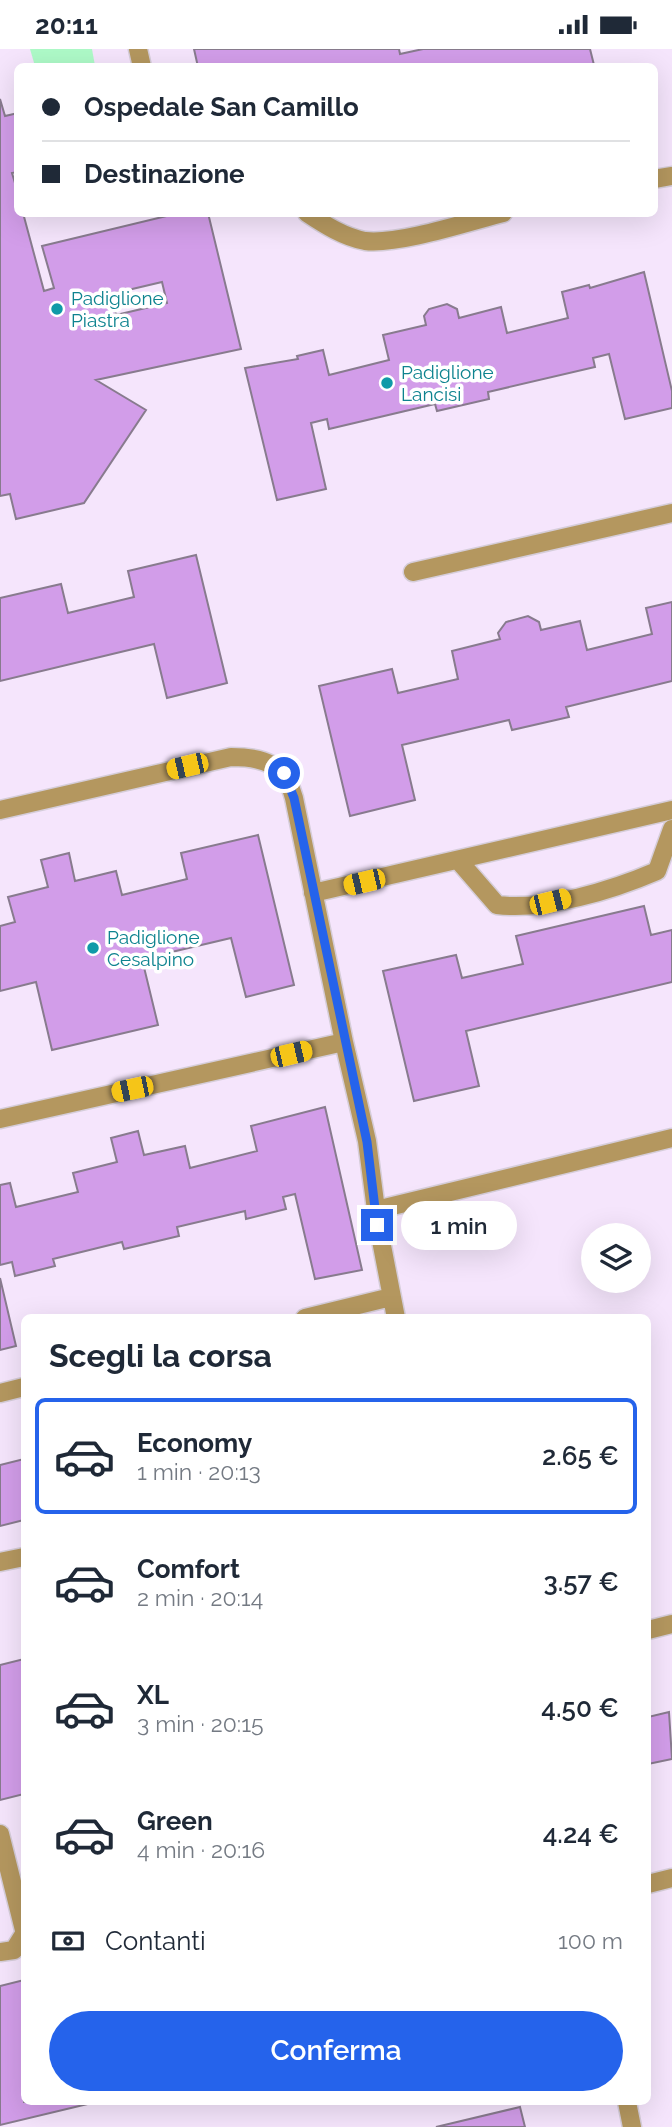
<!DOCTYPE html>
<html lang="it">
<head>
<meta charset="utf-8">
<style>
  :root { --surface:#fff; --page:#f2f2f3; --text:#1f2937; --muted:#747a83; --line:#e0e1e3; --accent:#2563eb }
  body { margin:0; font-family:Raleway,sans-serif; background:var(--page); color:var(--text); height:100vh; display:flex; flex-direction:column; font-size:26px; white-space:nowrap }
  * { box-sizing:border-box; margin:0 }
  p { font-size:23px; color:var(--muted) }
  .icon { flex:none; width:38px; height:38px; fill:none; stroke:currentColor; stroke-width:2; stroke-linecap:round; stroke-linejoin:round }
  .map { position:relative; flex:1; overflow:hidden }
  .panel { position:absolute; left:21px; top:1265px; width:630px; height:791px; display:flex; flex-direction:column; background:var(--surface); border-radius:10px; box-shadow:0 7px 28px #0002 }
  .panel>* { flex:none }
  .banner { position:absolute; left:14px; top:14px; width:644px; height:154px; border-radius:10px; box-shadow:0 7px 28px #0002; display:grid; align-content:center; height:154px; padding:0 28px; background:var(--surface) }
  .buttons { position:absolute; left:581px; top:1174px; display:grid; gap:14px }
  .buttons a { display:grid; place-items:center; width:70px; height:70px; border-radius:50%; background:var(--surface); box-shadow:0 7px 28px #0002; font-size:35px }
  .end { position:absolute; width:32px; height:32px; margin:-16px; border:9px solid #2563eb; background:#fff; box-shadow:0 0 0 4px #fff }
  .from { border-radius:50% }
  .bubble { position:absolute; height:49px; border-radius:24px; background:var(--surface); box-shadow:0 7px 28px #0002; font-size:23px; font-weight:600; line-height:49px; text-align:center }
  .car { position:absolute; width:21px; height:42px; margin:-21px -10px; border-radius:9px; box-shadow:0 0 5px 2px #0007; background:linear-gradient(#f5c518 24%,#345 0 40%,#f5c518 0 76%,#345 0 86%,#f5c518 0) }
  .banner b { display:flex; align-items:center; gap:24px; height:66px; font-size:26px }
  .banner b+b { border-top:2px solid var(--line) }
  .banner i { width:18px; height:18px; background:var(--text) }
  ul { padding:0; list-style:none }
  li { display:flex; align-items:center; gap:21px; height:116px; margin:0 14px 10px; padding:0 14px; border:4px solid transparent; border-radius:10px }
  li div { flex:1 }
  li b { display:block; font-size:26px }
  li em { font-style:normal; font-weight:600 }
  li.on { border-color:var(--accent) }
  li>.icon { width:63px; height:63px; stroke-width:1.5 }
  h2 { padding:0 28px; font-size:32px; line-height:84px }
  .pay { display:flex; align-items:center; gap:18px; height:77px; padding:0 28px; font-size:26px }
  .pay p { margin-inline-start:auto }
  .primary-button { display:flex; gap:14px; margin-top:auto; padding:14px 28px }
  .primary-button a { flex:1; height:80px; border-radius:42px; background:var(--accent); color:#fff; font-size:28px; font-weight:600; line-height:80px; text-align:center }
  .status { display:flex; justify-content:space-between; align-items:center; height:49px; padding:0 35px; background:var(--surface); direction:ltr }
  .status svg { height:19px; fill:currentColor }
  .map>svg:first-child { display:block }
  .built { fill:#f5e5fc; fill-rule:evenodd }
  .green { fill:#aefac8 }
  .building { fill:#d29de9; stroke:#887b8e; stroke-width:2; fill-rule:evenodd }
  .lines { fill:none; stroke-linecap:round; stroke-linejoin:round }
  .service-casing { stroke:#d5cdd9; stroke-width:21 }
  .service { stroke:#b4975f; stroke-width:18 }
  .route { stroke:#2563eb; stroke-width:9 }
  .culture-dot { fill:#0f9aa8; stroke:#fff; stroke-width:2.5 }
  .labels { text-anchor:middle; stroke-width:7; stroke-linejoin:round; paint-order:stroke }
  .culture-label { font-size:19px; fill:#0d838f; stroke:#fff; text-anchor:start }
</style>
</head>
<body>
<div class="status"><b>20:11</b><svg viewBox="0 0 49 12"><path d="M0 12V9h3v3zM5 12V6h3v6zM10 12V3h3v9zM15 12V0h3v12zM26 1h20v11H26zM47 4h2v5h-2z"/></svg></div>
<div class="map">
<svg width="672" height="2078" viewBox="0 0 672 2078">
  <rect width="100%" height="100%" fill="#faf1fe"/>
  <path class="built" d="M0 0H672V2078H0ZM18 18H654V164H18ZM593 1186H639V1232H593ZM24 1269H648V2053H24Z"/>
  <path class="green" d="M30 0H92L95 17H35Z"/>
  <path class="building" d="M194 0H399L400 5 423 0H590L594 16 198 18Z
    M0 50 5 67 18 64V123L12 124 18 144V164H23L44 242 54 239 42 197 179 164H208L241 300 96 331 146 361 84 454 16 470 10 445 0 447ZM162 233 167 254 116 266 111 245Z
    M644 223 672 342V359L625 370 609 305 593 309 595 318 488 343 489 350 437 362 435 355 329 380 327 370 311 374 326 440 277 451 245 319 298 310 297 307 323 301 329 326 389 311 383 286 426 276 424 267 429 260 447 255 457 260 459 269 501 258 507 284 568 269 562 243 589 236 590 239Z
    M196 506 227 634 167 649 154 595 0 632V549L61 535 68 564 134 548 128 522Z
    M672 553V632L566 658 569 668 512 681 509 671 402 696 415 751 350 767 319 637 392 620 398 644 458 630 452 602 500 590 498 584 506 573 528 567 539 573 541 581 580 572 587 601 652 585 646 559Z
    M258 786 294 936 246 948 231 889 142 910 158 976 52 1001 36 933 0 942V877L15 873 8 848 48 838 41 811 69 804 75 832 116 822 122 846 187 830 181 804Z
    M644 857 651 886 672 881V933L466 982 479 1037 414 1052 383 922 456 906 462 929 523 915 516 887Z
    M325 1058 362 1221 315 1230 295 1145 283 1148 286 1160 246 1170 245 1162 177 1178 179 1187 124 1200 122 1193 53 1210 55 1217 15 1227 12 1213 0 1216V1136L10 1134 16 1158 78 1143 73 1124 117 1113 111 1089 138 1082 144 1106 185 1097 190 1119 257 1102 251 1077Z
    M0 1229 16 1297 0 1301Z
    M24 1410V1471L0 1477V1416Z
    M24 1610V1745L0 1751V1616Z
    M669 1663 672 1710 648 1715V1668Z
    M24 1931V2053H96L0 2076V1937Z
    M520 2058 525 2078H436Z"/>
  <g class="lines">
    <g class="service-casing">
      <path id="service" d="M138 0 142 18
        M654 130 672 127
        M307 164C325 176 344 188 365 192 399 196 468 173 503 164
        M413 523 672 464
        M0 761 231 708C264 708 285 715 294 749L344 993
        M458 811 497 856C545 862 613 841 657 822L672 780
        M313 844 672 761
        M0 1070 344 993 367 1092 378 1176 396 1269
        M376 1161 672 1089
        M305 1269 391 1248
        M0 1344 24 1338
        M0 1513 24 1508
        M648 1581 672 1575
        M0 1785 24 1881
        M648 1835 672 1829
        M0 1903 14 1901 24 1885
        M627 2053 632 2078"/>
    </g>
    <use href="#service" class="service"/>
  </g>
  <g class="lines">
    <path class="route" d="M284 724 294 749 367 1093 377 1176"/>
  </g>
  <g class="culture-dot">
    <circle cx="57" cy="260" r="7"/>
    <circle cx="387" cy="334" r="7"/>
    <circle cx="93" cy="899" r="7"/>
  </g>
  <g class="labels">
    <g class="culture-label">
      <text x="71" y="256">Padiglione<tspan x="71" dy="22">Piastra</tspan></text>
      <text x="401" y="330">Padiglione<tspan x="401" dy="22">Lancisi</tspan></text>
      <text x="107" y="895">Padiglione<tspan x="107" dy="22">Cesalpino</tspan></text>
    </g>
  </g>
</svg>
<div class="buttons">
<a><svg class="icon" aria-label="layers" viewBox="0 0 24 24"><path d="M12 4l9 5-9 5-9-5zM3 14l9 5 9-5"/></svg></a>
</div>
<i class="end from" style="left:284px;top:724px"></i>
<i class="end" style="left:377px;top:1176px"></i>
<div class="bubble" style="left:401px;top:1152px;width:116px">1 min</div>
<i class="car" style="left:187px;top:717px;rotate:257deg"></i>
<i class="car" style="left:364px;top:833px;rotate:257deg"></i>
<i class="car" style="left:550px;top:853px;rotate:76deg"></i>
<i class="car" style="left:291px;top:1005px;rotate:77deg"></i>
<i class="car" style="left:132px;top:1040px;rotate:258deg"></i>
<div class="banner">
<b><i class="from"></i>Ospedale San Camillo</b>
<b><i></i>Destinazione</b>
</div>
<section class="panel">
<h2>Scegli la corsa</h2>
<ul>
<li class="on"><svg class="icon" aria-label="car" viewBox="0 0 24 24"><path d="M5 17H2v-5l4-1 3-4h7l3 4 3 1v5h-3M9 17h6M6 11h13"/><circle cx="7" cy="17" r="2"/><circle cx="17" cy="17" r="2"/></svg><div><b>Economy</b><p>1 min · 20:13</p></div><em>2.65 €</em></li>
<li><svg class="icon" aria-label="car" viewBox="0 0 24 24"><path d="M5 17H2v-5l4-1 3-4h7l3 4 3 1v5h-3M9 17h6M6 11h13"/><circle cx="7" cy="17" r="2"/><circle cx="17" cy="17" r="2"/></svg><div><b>Comfort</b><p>2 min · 20:14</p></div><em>3.57 €</em></li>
<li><svg class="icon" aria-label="car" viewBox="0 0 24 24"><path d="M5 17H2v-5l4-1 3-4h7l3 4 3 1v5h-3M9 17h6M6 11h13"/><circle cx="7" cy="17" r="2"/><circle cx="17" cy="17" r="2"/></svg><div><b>XL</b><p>3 min · 20:15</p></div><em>4.50 €</em></li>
<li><svg class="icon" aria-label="car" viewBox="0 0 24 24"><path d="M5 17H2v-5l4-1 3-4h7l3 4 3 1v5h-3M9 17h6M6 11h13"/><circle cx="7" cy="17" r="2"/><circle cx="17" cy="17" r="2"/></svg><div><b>Green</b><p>4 min · 20:16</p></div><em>4.24 €</em></li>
</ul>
<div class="pay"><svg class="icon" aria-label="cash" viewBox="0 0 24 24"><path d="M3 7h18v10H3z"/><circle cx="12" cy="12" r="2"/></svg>Contanti<p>100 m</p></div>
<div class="primary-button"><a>Conferma</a></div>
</section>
</div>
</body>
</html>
